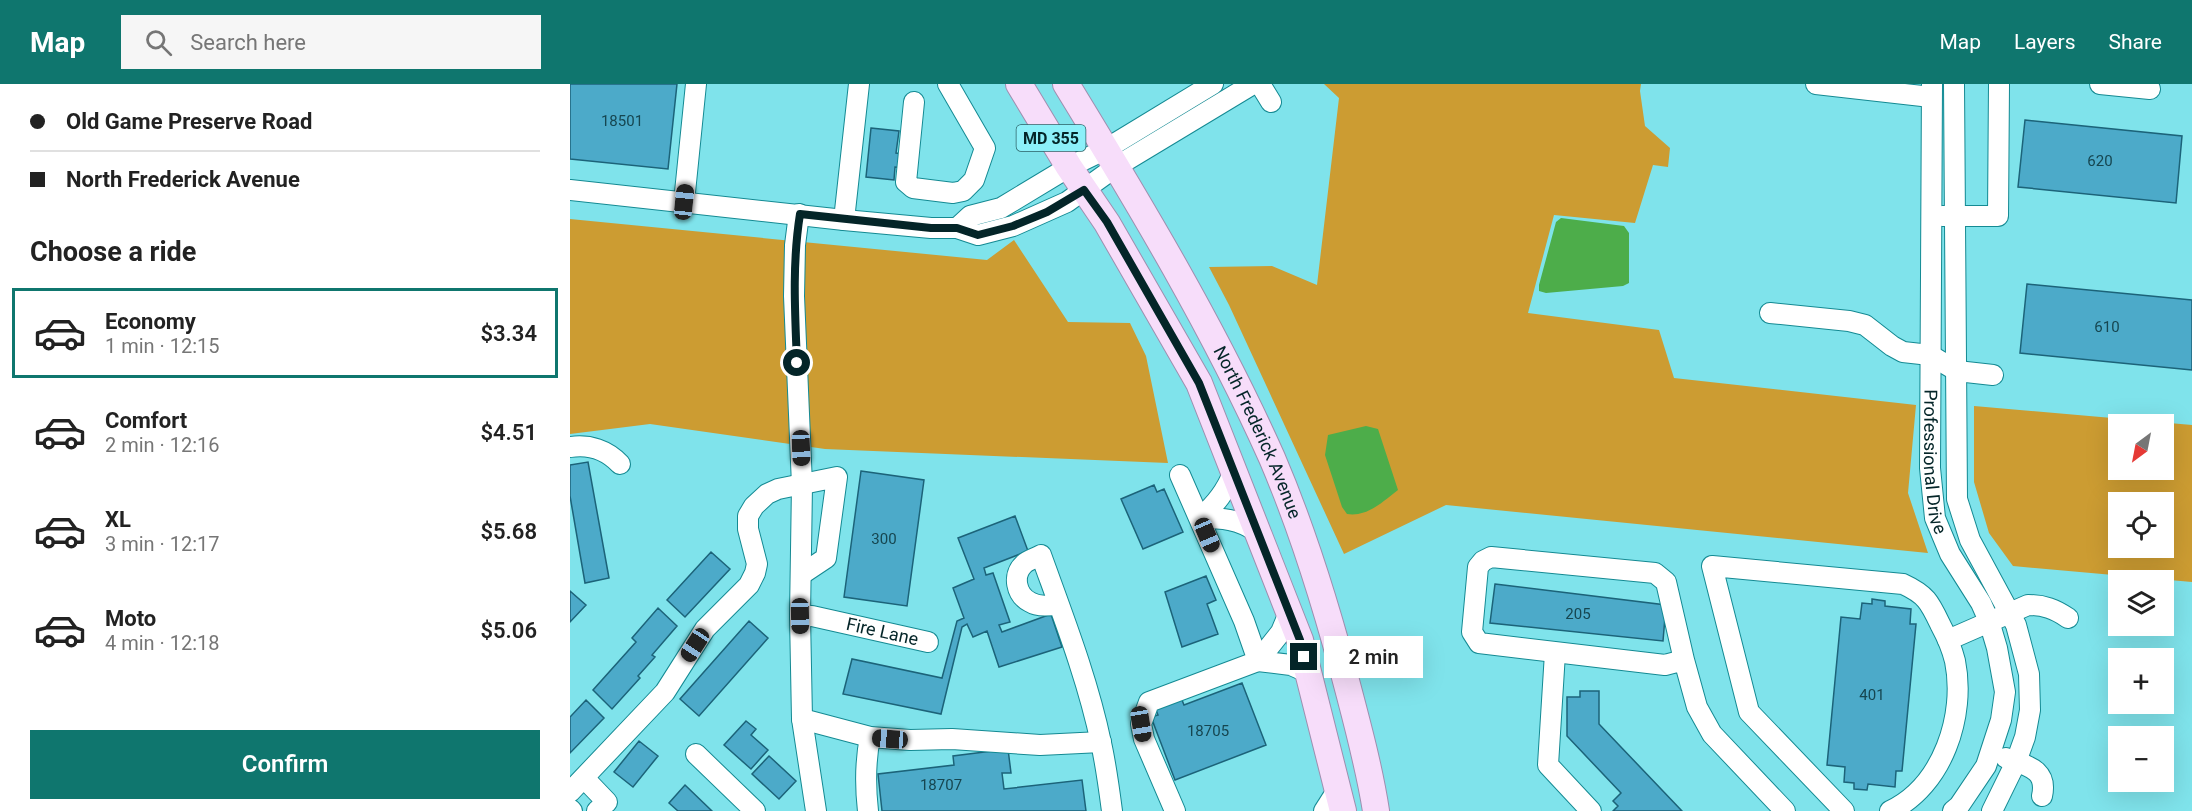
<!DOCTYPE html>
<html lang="en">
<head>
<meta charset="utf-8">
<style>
  :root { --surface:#fff; --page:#f6f6f6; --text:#222; --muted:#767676; --line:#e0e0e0; --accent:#0f766e }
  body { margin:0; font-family:Roboto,sans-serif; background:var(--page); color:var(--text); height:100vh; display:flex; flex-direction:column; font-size:22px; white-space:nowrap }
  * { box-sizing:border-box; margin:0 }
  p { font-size:20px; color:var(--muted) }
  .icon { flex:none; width:33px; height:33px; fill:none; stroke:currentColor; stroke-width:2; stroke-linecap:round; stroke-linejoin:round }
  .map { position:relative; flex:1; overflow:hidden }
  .details { display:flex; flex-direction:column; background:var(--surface); width:570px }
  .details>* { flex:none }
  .banner { display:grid; align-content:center; height:132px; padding:0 30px; background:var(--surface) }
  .needle { width:39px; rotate:212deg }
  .controls { position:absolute; left:1538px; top:330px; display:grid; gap:12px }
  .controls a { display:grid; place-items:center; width:66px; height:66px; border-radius:0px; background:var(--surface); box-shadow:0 6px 24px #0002; font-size:30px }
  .end { position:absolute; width:27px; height:27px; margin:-14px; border:8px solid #042528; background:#fff; box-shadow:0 0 0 3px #fff }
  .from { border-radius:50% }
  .bubble { position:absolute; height:42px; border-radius:0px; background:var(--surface); box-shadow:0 6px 24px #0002; font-size:20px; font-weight:600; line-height:42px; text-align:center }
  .car { position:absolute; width:18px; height:36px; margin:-18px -9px; border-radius:8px; box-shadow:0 0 4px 2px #0007; background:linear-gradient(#222 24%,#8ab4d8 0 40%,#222 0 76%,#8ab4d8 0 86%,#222 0) }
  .banner b { display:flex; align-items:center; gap:21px; height:57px; font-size:22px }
  .banner b+b { border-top:2px solid var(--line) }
  .banner i { width:15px; height:15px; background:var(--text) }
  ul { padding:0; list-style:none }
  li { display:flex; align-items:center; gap:18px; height:90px; margin:0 12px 9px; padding:0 18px; border:3px solid transparent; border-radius:0px }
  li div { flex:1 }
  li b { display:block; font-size:22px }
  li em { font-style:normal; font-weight:600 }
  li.on { border-color:var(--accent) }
  li>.icon { width:54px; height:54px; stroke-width:1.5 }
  h2 { padding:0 30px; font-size:27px; line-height:72px }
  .cta { display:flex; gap:12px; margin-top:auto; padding:12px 30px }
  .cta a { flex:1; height:69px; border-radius:0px; background:var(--accent); color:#fff; font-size:24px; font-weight:600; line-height:69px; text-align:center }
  header { display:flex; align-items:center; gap:36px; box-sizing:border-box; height:84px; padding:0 30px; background:var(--accent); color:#fff }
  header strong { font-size:28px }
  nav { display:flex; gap:33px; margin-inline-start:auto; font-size:21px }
  .search { width:420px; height:54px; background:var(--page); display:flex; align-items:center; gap:15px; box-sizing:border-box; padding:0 21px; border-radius:0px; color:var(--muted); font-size:22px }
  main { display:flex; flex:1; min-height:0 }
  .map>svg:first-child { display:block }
  .green { fill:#cc9c32; fill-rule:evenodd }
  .water { fill:#4dad4a }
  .building { fill:#4caac9; stroke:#1c6379; stroke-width:1.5 }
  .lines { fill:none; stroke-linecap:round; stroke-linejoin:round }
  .minor-casing { stroke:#148a93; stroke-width:22 }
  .major-casing { stroke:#9f8eaf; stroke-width:28 }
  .minor { stroke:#fff; stroke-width:20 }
  .major { stroke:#f7ddfa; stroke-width:26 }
  .route { stroke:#042528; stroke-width:8 }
  .labels { text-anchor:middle; stroke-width:4.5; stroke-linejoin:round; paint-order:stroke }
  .number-label { font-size:15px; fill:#164650 }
  .shield { fill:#8cf0f9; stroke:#2d6267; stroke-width:1.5 }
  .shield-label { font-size:16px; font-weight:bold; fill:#042528 }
  .street-label { font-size:18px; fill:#042528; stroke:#8cf0f9 }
</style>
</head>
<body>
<header>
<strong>Map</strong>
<div class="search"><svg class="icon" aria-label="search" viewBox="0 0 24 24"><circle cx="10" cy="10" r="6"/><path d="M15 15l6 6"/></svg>Search here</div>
<nav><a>Map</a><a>Layers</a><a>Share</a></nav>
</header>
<main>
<section class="details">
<div class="banner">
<b><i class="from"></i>Old Game Preserve Road</b>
<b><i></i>North Frederick Avenue</b>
</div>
<h2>Choose a ride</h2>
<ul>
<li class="on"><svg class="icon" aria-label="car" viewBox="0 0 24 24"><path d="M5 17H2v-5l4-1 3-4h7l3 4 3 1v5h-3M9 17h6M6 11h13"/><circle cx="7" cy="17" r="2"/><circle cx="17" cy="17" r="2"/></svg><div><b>Economy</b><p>1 min · 12:15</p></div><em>$3.34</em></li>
<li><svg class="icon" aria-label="car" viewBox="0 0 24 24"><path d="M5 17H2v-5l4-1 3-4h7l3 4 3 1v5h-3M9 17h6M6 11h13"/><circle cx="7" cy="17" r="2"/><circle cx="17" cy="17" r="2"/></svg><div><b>Comfort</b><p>2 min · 12:16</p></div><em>$4.51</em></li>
<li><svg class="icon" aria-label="car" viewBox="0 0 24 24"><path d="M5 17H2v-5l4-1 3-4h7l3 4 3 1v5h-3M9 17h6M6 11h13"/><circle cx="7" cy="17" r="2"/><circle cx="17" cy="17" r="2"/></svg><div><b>XL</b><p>3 min · 12:17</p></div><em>$5.68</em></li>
<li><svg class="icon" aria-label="car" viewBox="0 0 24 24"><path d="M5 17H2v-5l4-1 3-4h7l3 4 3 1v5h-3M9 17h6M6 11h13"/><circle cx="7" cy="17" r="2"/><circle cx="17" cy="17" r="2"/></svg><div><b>Moto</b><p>4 min · 12:18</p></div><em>$5.06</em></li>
</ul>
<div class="cta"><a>Confirm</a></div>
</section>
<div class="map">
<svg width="1622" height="727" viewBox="0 0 1622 727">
  <rect width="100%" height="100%" fill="#7fe3eb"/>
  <path class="green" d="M754 0H1071L1070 7 1075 42 1100 64 1098 83 1083 81 1065 139 984 131 958 229 1089 246 1104 294 1346 321 1338 409 1358 469 876 421 774 470 659 221 639 183 702 182 747 201 769 14Z
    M0 135 417 176 444 156 498 238 560 239 576 272 598 379 255 365 80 340 0 350Z
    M1404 322 1622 341V498L1443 482 1419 449 1404 398ZM1593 340V386H1548V340ZM1593 418V464H1548V418Z"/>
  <path class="water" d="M991 134 1054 142 1059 149V199L1053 202 976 209 969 207V201L986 138Z
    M796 342 808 345 828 406C812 418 798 433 777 430L772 423 755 371 758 351Z"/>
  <path class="building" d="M0 0H107L98 85 0 75Z
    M1455 36 1612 52 1606 119 1448 103Z
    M301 44 329 47 326 69 342 71 340 84 325 83 324 96 296 93Z
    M1457 200 1622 216V286L1450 269Z
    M18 378 39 494 15 499 0 412V381Z
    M291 387 354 396 337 522 274 513Z
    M584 401 587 408 594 405 613 448 573 465 551 415Z
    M445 432 458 467 414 484 416 491 423 489 440 538 429 541 432 548 481 530 492 563 429 583 417 547 403 553 397 540 392 543 371 630 273 610 282 575 372 594 387 537 394 534 383 504 404 495 388 454Z
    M141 468 160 485 115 533 97 516Z
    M636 492 646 516 637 520 648 550 612 563 595 508Z
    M925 500 1096 521 1093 557 920 539Z
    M0 507 16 521 0 538Z
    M1302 515 1315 517V522L1341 525 1340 540H1346L1332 687H1326L1325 703 1298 700 1297 706 1284 705V699L1274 698 1275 683 1257 681 1271 533 1290 535 1292 519 1302 520Z
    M88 524 107 542 82 571 85 573 68 592 70 594 42 625 23 606 66 558 62 554Z
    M179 537 198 554 129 632 110 615Z
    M672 599 696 661 605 696 581 633 588 631 584 621 610 611 614 621Z
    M1010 607H1029V640L1112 727H1043L1048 722 1043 717 1051 709 997 652V613H1010Z
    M16 616 34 634 0 669V633Z
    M176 637 186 645 181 651 198 666 181 685 154 661Z
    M69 657 88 672 63 703 44 688Z
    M438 665 441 689H432L434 705 512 696 516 727H312L308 690 384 681 383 672Z
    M199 672 226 697 209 715 182 690Z
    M115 701 142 727H108L99 719Z"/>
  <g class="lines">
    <g class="minor-casing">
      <g id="minor">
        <path d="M690 0 701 18"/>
        <path d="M1246 0 1361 13"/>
        <path id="s1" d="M1362 0 1360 384 1365 434 1380 470 1411 519 1419 537 1427 564 1435 608 1431 636 1416 682 1389 722 1383 727"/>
        <path d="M1384 0 1387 415 1400 456 1446 541 1459 590 1460 626 1455 653 1446 678 1422 727"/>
        <path d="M1530 0 1580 5"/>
        <path d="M344 18 336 98 343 104 383 109 393 107 404 96 415 64 378 0"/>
        <path d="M0 106 274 136 361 144H387L408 151 443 142 497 118 547 82 683 0"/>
        <path d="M114 118 126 0"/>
        <path d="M229 130 225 161 224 212 232 401 230 532 232 635 246 727"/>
        <path d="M1372 132H1428L1429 0"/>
        <path d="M274 136 289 0"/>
        <path d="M387 144 400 132 431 124 499 83 536 65 643 0"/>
        <path d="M1200 229 1279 237 1295 241 1322 262 1333 268 1360 271 1387 287 1423 291"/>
        <path d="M0 363C19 360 37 366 50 380"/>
        <path d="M630 434C652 434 669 435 687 448"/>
        <path d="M630 434C646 420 656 407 664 387"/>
        <path d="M488 520C479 522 468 523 460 518 446 511 442 491 454 480 458 476 466 474 471 471 493 532 518 596 531 659 536 681 539 704 542 727"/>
        <path id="s2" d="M230 532H242L358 558"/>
        <path d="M1378 556 1458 521C1474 521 1485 525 1498 534"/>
        <path d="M985 569 978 681 1021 727"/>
        <path d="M1114 576 1096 498 1085 489 921 473 913 477 908 483 902 548 909 559 1095 581 1114 576 1127 623 1142 650 1215 727"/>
        <path d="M688 577 711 548 719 529"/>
        <path d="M688 577 721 581 739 589"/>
        <path d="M232 635 300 653 340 656 382 655 470 661 531 658"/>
        <path d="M126 670 185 727"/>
        <path d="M1436 674C1457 682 1478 685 1472 712"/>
        <path d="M14 694 37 718 27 727"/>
        <path d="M0 708 95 608 135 545 179 501 185 489 187 480 178 445V432L184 422 197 410 208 405 267 393 256 474 232 490"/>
        <path d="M0 725 2 727"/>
        <path d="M298 727C295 701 295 679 300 653"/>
        <path d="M605 727 574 655 571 640 579 618 688 577 674 537 610 391"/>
        <path d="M754 727 768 705"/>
        <path d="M1274 727 1179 628 1142 482 1333 500C1357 511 1360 519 1371 542 1377 553 1382 565 1385 577 1396 631 1373 702 1320 727"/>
      </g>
    </g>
    <g class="major-casing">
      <g id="major">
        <path d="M449 0 499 83 537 139 629 299 730 556 773 727"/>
        <path id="s3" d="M496 0C570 121 644 244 702 374 735 451 759 531 780 612 790 650 800 688 806 727"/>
      </g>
    </g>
    <use href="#minor" class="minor"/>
    <use href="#major" class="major"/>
  </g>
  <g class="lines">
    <path class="route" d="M227 279C225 229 222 180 230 130L361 144H387L408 151 443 142 477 128 514 106 537 138 629 299 730 556 734 573"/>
  </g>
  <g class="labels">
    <g class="number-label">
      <text x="52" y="42">18501</text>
      <text x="1530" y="82">620</text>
      <text x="1537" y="248">610</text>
      <text x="314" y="460">300</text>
      <text x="1008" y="535">205</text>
      <text x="1302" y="616">401</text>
      <text x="638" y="652">18705</text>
      <text x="371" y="706">18707</text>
    </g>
    <rect class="shield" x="446.5" y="41" width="69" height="26" rx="4.5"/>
    <g class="shield-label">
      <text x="481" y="60">MD 355</text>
    </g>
    <g class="street-label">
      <text dy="6" stroke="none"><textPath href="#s3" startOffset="398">North Frederick Avenue</textPath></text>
      <text dy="6" stroke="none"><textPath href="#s1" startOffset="378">Professional Drive</textPath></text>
      <text dy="6" stroke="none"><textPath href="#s2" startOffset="84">Fire Lane</textPath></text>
    </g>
  </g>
</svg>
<div class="controls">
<a><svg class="needle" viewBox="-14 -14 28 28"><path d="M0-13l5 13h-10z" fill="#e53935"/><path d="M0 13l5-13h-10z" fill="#767676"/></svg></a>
<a><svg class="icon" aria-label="locate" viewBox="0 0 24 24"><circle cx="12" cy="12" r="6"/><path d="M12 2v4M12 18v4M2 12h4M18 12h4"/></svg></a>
<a><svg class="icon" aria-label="layers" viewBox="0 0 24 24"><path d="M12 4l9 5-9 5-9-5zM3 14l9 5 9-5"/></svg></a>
<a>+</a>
<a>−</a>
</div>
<i class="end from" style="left:227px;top:279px"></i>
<i class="end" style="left:734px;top:573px"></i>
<div class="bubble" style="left:754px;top:552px;width:99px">2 min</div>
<i class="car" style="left:114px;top:118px;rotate:6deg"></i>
<i class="car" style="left:231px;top:364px;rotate:178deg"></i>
<i class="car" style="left:637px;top:451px;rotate:157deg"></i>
<i class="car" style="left:230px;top:532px;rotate:179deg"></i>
<i class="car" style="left:125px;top:561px;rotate:213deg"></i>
<i class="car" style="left:571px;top:640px;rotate:171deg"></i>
<i class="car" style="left:320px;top:655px;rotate:274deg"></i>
</div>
</main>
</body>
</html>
